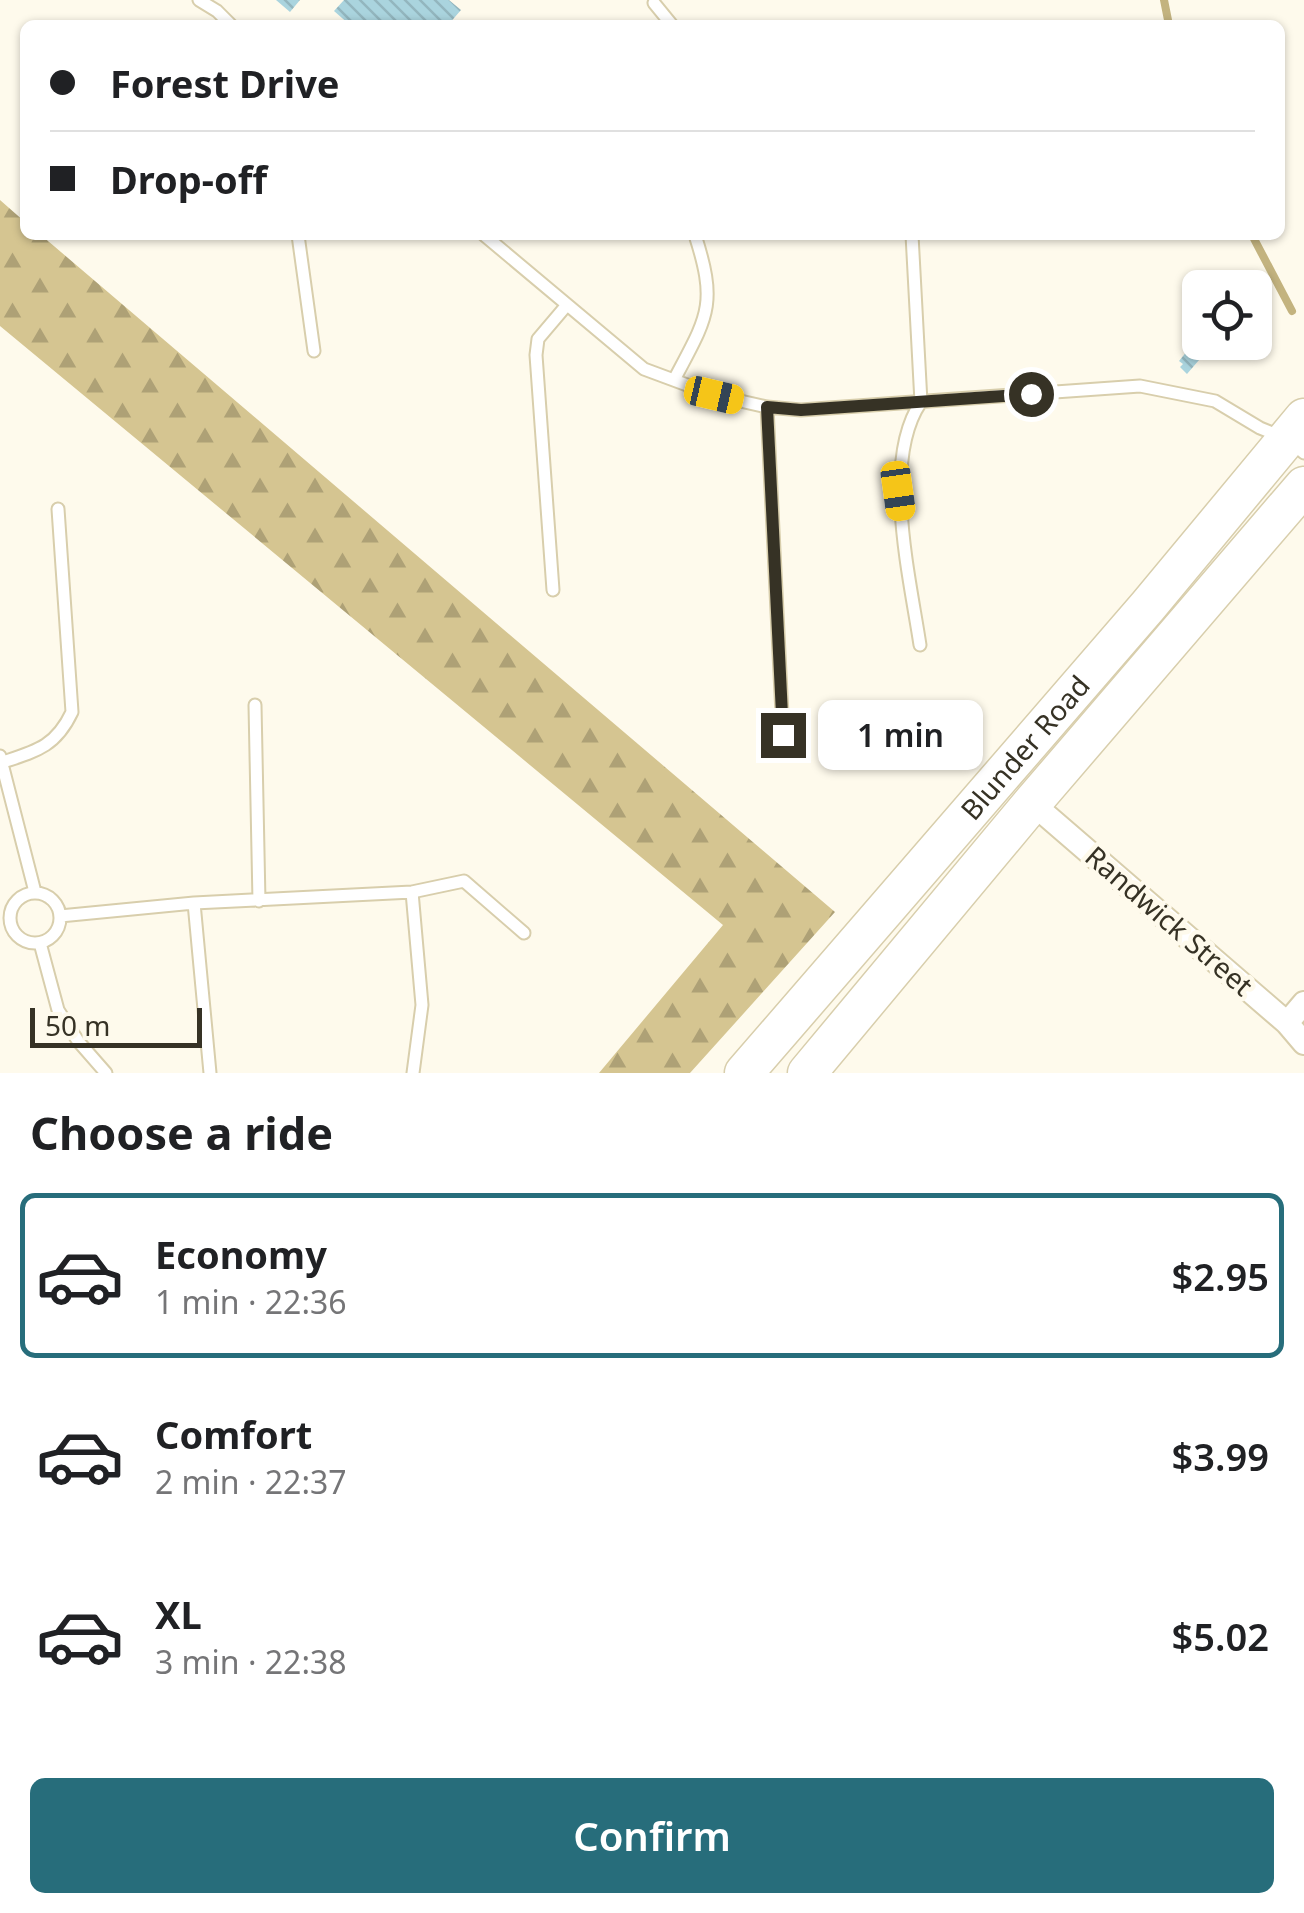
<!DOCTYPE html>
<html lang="en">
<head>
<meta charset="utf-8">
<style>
  :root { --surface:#fff; --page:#f6f6f6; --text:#202124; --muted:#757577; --line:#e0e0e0; --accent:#276d7b }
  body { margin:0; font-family:"Noto Sans",sans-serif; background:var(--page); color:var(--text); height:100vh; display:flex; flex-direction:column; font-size:38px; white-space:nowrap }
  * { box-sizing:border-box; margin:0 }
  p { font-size:32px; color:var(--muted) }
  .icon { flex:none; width:55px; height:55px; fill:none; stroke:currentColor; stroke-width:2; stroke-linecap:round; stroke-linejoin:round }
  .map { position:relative; height:1073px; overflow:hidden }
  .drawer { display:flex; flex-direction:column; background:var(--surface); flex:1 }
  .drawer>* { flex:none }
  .hud { position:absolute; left:20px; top:20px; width:1265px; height:220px; border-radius:15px; box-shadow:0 2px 8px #0004; display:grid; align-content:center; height:220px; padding:0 30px; background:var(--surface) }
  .tools { position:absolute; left:1182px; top:270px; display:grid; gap:20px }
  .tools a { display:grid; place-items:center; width:90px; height:90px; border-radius:15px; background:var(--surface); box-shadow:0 2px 8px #0004; font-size:50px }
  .scale { position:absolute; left:30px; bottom:25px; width:172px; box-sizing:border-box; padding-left:10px; border:5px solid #363225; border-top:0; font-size:28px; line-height:35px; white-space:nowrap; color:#363225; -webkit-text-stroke:8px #fefaec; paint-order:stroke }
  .end { position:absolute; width:45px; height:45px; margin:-22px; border:12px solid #363225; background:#fff; box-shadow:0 0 0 5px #fff }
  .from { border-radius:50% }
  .bubble { position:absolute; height:70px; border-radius:15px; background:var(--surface); box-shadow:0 2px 8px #0004; font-size:32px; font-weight:600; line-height:70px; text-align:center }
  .car { position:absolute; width:30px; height:60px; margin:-30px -15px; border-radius:12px; box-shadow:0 0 8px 2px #0007; background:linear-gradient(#f5c518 24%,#345 0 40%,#f5c518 0 76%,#345 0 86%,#f5c518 0) }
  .hud b { display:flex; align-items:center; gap:35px; height:95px; font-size:38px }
  .hud b+b { border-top:2px solid var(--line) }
  .hud i { width:25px; height:25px; background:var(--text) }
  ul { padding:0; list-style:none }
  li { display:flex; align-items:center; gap:30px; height:165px; margin:0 20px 15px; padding:0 10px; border:5px solid transparent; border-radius:15px }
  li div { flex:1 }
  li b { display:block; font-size:38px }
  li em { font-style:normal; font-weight:600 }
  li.on { border-color:var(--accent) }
  li>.icon { width:90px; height:90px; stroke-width:1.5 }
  h2 { padding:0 30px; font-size:45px; line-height:120px }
  .button { display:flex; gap:20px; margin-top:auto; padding:20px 30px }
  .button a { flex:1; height:115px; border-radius:15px; background:var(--accent); color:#fff; font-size:40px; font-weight:600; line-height:115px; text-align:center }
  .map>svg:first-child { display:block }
  .forest { fill:url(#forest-firs) }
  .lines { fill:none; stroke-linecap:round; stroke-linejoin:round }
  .stream { stroke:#c3b37f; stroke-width:8 }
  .building { fill:url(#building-back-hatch) }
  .service-casing { stroke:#d8ceac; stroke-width:15 }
  .minor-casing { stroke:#d8ceac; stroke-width:26 }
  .primary-casing { stroke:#d8ceac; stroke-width:41 }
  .service { stroke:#fff; stroke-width:11 }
  .minor { stroke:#fff; stroke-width:22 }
  .primary { stroke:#fff; stroke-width:38 }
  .route { stroke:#363225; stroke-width:12 }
  .labels { text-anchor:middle; stroke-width:9; stroke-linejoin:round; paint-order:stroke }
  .street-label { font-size:28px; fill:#363225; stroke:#fefaec }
</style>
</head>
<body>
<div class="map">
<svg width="1304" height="1073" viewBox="0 0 1304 1073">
  <defs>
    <pattern id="forest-firs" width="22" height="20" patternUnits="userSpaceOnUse" patternTransform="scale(2.5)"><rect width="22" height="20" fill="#d5c591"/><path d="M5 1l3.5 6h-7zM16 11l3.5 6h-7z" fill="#aea176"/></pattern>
    <pattern id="building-back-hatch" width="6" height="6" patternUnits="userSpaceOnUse" patternTransform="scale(2.5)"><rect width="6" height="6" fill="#aad4de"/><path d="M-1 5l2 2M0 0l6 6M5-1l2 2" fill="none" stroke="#93b6be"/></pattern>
  </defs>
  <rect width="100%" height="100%" fill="#fefaec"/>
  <path class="forest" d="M0 200 25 222V235H41L835 912 690 1073H599L723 925 0 326Z"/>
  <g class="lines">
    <path class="stream" d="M1164 0 1169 25
      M1252 235 1292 311"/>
  </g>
  <path class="building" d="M276 0H300L290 12Z
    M344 0H449L461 10 448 25H350L334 11Z
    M1188 350 1199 360 1187 374 1180 367 1183 364 1179 361Z"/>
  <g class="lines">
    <g class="service-casing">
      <path id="service" d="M199 0 217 11 231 25
        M654 3 672 25
        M298 235 314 351
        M484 235 644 369 714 395 767 407 801 410 1140 386 1215 401 1260 428 1287 439 1304 453
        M912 235 921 402C881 460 910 578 920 645
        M674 380C707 317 718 306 695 235
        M767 407 783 735
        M553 590 536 355 538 339 566 306
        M255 705 259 901
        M0 756 35 892
        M3 762C37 751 56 746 72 712L58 509
        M412 892 422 1005 413 1073
        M10 918a25 25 0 1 1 50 0a25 25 0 1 1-50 0Z
        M194 903 210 1073
        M60 916 194 903 412 892 464 881 524 933
        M40 943 58 1010 78 1041 106 1073"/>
    </g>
    <g class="minor-casing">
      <path id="minor" d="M1032 803 1287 1023 1304 1043
        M1287 1023 1304 1003"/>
    </g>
    <g class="primary-casing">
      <g id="primary">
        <path id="s1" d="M744 1073 1148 606 1304 418"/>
        <path d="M807 1073 1032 803 1304 486"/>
      </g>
    </g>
    <use href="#service" class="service"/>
    <use href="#minor" class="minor"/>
    <use href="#primary" class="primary"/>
  </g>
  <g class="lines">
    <path class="route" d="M783 735 767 407 801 410 1031 394"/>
  </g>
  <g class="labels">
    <g class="street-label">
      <text dy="10" stroke="none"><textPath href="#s1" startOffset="430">Blunder Road</textPath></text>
      <text transform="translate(1169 921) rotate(41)" y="10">Randwick Street</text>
    </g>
  </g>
</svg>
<div class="tools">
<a><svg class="icon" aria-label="locate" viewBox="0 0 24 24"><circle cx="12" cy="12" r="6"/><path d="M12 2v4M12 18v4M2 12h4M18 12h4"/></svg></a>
</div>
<div class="scale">50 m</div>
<i class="end from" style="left:1031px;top:394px"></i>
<i class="end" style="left:783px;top:735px"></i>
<div class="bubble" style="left:818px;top:700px;width:165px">1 min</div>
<i class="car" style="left:714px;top:395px;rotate:103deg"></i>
<i class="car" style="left:898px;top:491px;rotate:172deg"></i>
<div class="hud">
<b><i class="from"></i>Forest Drive</b>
<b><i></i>Drop-off</b>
</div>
</div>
<section class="drawer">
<h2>Choose a ride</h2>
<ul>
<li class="on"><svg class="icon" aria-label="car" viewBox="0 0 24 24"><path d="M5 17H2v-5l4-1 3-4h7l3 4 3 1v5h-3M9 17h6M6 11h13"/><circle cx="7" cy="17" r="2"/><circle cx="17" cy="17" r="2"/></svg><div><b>Economy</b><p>1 min · 22:36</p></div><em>$2.95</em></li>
<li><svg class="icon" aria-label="car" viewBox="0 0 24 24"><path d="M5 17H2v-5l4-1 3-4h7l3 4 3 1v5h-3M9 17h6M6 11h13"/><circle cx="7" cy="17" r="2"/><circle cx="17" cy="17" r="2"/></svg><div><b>Comfort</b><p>2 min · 22:37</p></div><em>$3.99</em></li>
<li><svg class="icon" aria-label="car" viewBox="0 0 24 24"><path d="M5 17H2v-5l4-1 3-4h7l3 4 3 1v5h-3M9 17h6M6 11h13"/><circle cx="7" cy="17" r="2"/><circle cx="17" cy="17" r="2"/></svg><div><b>XL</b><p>3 min · 22:38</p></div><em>$5.02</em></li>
</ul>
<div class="button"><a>Confirm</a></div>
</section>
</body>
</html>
